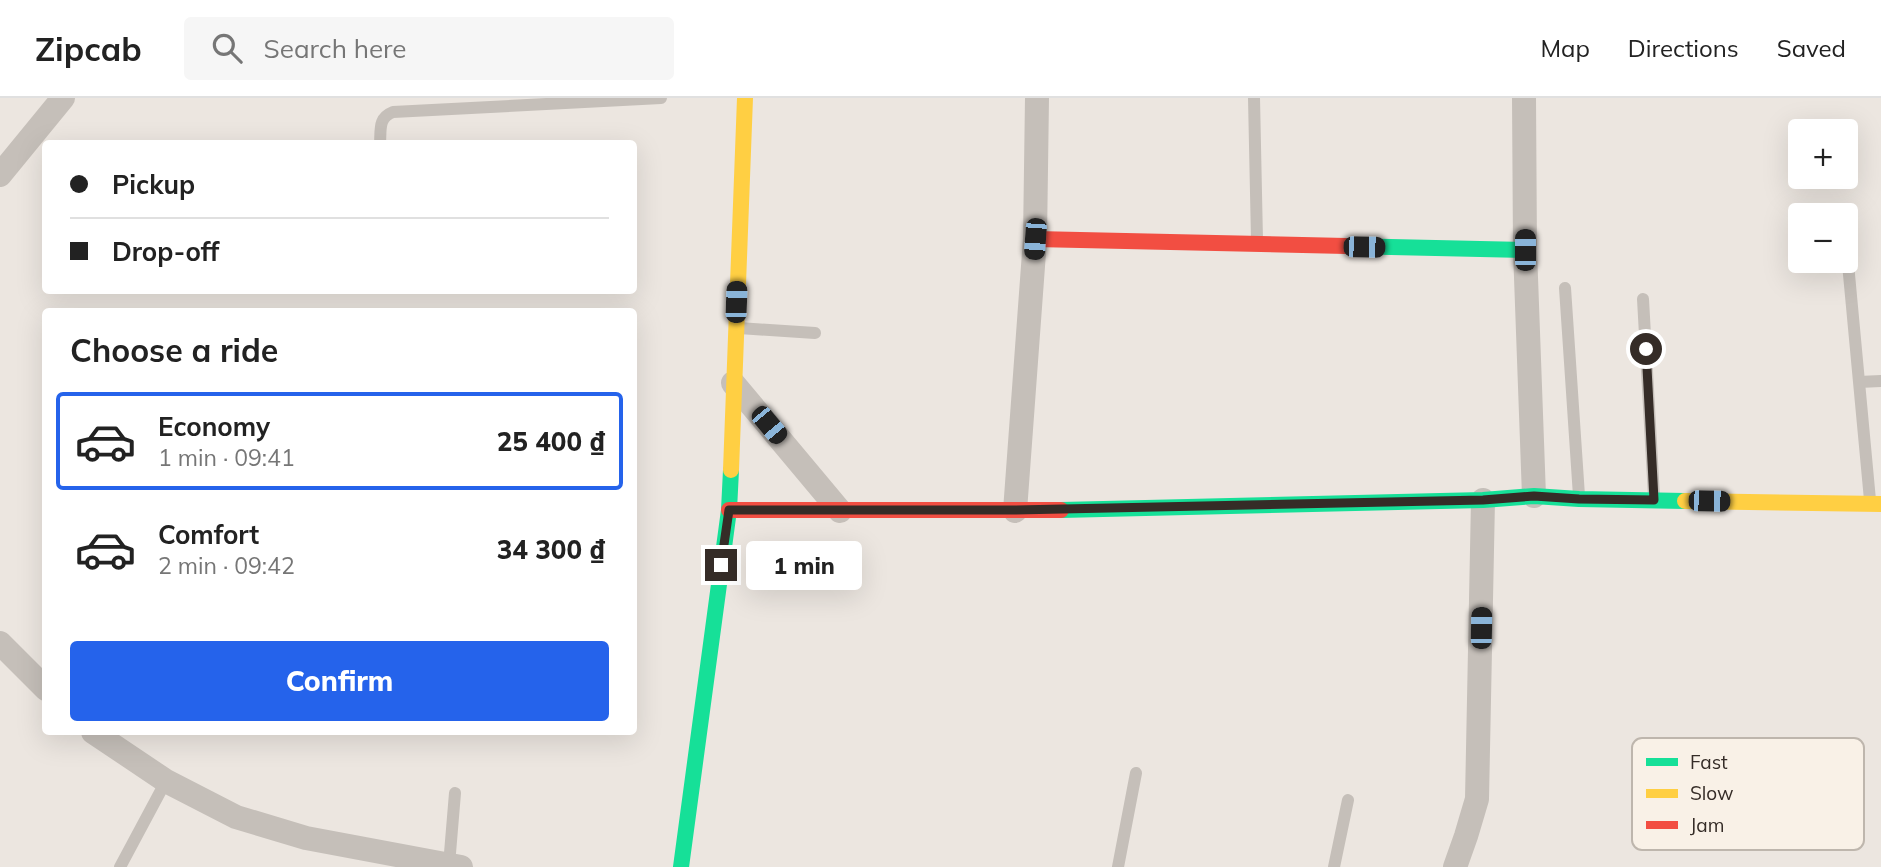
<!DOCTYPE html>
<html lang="en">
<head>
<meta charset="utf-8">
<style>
  :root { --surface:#fff; --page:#f6f6f6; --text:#222; --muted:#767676; --line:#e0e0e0; --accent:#2563eb }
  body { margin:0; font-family:Mulish,sans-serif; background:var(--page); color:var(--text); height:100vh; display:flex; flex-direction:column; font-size:26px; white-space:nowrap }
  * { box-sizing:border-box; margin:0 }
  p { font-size:23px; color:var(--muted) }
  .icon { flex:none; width:38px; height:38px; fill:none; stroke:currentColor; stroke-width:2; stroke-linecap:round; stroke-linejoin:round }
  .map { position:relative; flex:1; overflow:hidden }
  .panel { position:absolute; left:42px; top:210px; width:595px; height:427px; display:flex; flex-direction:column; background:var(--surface); border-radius:7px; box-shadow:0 7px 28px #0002 }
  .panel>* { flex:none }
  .hud { position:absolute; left:42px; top:42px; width:595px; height:154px; border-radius:7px; box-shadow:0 7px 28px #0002; display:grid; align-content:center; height:154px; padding:0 28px; background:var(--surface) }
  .buttons { position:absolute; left:1788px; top:21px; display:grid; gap:14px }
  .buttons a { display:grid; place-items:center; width:70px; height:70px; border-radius:7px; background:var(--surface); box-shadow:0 7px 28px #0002; font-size:35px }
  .end { position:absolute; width:32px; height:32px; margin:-16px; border:9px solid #352c27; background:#fff; box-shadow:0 0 0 4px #fff }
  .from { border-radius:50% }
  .bubble { position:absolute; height:49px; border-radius:7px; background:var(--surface); box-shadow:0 7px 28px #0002; font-size:23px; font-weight:800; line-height:49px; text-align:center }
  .car { position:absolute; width:21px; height:42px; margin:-21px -10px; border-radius:9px; box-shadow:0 0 5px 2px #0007; background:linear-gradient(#222 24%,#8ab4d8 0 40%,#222 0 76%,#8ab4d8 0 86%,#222 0) }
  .hud b { display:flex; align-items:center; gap:24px; height:66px; font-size:26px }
  .hud b+b { border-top:2px solid var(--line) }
  .hud i { width:18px; height:18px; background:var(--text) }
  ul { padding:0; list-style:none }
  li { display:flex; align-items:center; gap:21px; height:98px; margin:0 14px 10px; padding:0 14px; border:4px solid transparent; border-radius:7px }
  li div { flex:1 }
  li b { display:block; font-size:26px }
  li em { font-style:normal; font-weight:800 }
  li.on { border-color:var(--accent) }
  li>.icon { width:63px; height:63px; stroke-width:1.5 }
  h2 { padding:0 28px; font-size:32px; line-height:84px }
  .action { display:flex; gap:14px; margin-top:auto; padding:14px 28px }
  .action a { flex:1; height:80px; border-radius:7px; background:var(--accent); color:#fff; font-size:28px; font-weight:800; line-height:80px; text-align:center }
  header { display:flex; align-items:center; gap:42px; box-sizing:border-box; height:98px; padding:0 35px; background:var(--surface); border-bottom:2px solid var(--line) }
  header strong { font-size:33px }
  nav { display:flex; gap:38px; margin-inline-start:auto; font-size:24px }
  .search { width:490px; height:63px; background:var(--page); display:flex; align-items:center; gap:18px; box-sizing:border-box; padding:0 24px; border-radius:7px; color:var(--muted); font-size:26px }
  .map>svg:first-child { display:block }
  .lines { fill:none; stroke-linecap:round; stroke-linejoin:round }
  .lane { stroke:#c5bfb9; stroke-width:12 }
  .street { stroke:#c5bfb9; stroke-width:24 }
  .fast { stroke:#16e098; stroke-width:16 }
  .slow { stroke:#ffcf43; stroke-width:16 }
  .jam { stroke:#f24e42; stroke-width:16 }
  .route { stroke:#352c27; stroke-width:9 }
  .key { fill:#f9f1e7; stroke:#beb6ad; stroke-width:2 }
  .key-label { font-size:19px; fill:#352c27 }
</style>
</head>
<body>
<header>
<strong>Zipcab</strong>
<div class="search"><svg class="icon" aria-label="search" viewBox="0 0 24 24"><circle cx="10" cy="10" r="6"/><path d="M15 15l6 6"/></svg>Search here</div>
<nav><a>Map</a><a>Directions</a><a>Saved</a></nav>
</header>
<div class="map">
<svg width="1881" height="769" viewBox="0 0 1881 769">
  <rect width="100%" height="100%" fill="#ece6e0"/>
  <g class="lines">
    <path class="lane" d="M1254 0 1257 142
      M380 46C381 31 378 20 393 14L661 0
      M1847 155 1870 402
      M1565 190 1579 398
      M1643 201 1654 399
      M739 230 815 235
      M1859 284 1881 283
      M449 767 455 695
      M120 769 166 683
      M1118 769 1136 675
      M1334 769 1348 702"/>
    <path class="street" d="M1524 0 1525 152 1534 398
      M0 77 63 0
      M733 285 840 413
      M1015 413 1035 141 1037 0
      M0 545 46 591
      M93 634 166 683 236 719 306 740 461 769
      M1455 769 1466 738 1477 701 1483 402"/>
    <path class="fast" d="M1346 148 1525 152
      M1061 412 1483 402 1534 398 1579 401 1685 403
      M681 769 729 412 731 372"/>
    <path class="slow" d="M731 372 745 0
      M1685 403 1881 406"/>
    <path class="jam" d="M1035 141 1346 148
      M729 412H1061"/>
  </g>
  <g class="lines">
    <path class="route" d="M721 467 729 412H1015L1483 402 1534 398 1579 401 1654 402 1646 251"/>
  </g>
  <rect x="1632" y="640" width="232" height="112" rx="10" class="key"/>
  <rect x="1646" y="660" width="32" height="8" fill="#16e098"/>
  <rect x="1646" y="691" width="32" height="9" fill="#ffcf43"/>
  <rect x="1646" y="723" width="32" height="8" fill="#f24e42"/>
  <g class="key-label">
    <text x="1690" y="671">Fast</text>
    <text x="1690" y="702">Slow</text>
    <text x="1690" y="734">Jam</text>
  </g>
</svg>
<div class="buttons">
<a>+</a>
<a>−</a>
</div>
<i class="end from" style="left:1646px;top:251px"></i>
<i class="end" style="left:721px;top:467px"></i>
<div class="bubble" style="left:746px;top:443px;width:116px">1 min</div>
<i class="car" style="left:1035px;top:141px;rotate:184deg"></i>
<i class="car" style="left:1364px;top:149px;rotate:91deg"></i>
<i class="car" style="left:1525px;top:152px;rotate:0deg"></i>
<i class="car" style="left:736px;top:204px;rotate:2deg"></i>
<i class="car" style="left:769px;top:327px;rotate:140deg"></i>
<i class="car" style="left:1709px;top:403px;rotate:91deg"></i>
<i class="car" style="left:1481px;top:530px;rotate:1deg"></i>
<div class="hud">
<b><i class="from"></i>Pickup</b>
<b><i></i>Drop-off</b>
</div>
<section class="panel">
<h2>Choose a ride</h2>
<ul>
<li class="on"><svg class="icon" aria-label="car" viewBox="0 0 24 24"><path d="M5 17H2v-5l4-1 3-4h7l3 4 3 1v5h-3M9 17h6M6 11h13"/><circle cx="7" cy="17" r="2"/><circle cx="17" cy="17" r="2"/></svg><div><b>Economy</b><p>1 min · 09:41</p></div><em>25 400 ₫</em></li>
<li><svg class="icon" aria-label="car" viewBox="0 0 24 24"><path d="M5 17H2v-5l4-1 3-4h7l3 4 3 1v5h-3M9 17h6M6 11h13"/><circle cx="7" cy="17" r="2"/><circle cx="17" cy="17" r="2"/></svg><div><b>Comfort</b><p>2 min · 09:42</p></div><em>34 300 ₫</em></li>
</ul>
<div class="action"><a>Confirm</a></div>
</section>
</div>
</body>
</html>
